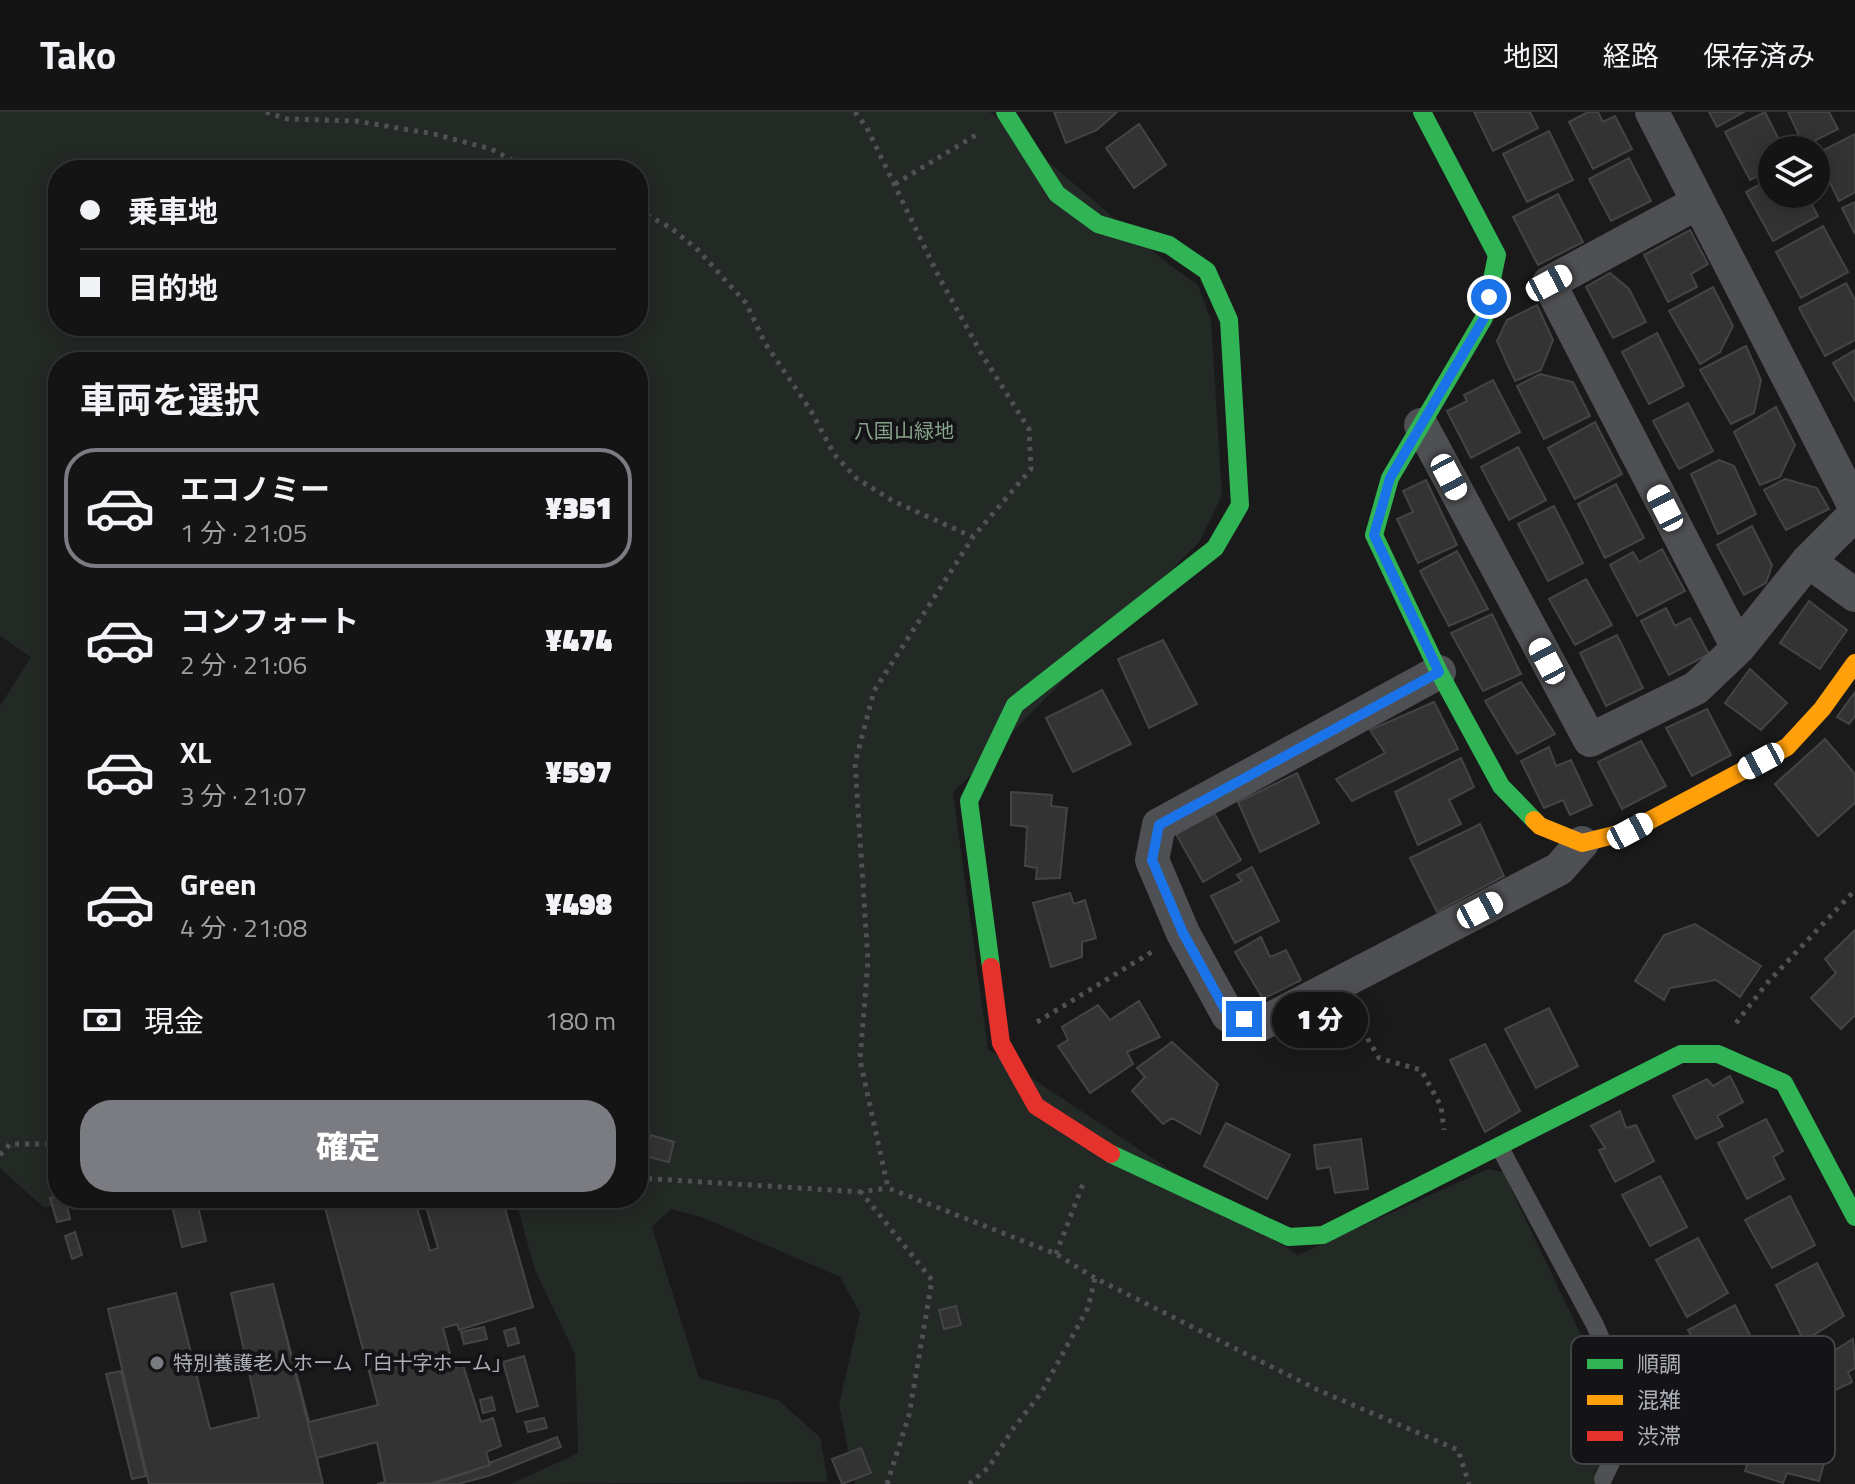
<!DOCTYPE html>
<html lang="ja">
<head>
<meta charset="utf-8">
<style>
  :root { --surface:#141414; --page:#1d1d1d; --text:#f1f3f6; --muted:#9d9ea0; --line:#333334; --accent:#7a7c81 }
  body { margin:0; font-family:"Titillium Web","Noto Sans JP",sans-serif; background:var(--page); color:var(--text); height:100vh; display:flex; flex-direction:column; font-size:30px; white-space:nowrap }
  * { box-sizing:border-box; margin:0 }
  p { font-size:26px; color:var(--muted) }
  .icon { flex:none; width:44px; height:44px; fill:none; stroke:currentColor; stroke-width:2; stroke-linecap:round; stroke-linejoin:round }
  .map { position:relative; flex:1; overflow:hidden }
  .drawer { position:absolute; left:48px; top:240px; width:600px; height:856px; display:flex; flex-direction:column; background:var(--surface); border-radius:32px; box-shadow:0 4px 20px #0003,0 0 0 2px var(--line) }
  .drawer>* { flex:none }
  .guide { position:absolute; left:48px; top:48px; width:600px; height:176px; border-radius:32px; box-shadow:0 4px 20px #0003,0 0 0 2px var(--line); display:grid; align-content:center; height:176px; padding:0 32px; background:var(--surface) }
  .buttons { position:absolute; left:1758px; top:24px; display:grid; gap:16px }
  .buttons a { display:grid; place-items:center; width:72px; height:72px; border-radius:50%; background:var(--surface); box-shadow:0 4px 20px #0003,0 0 0 2px var(--line); font-size:40px }
  .end { position:absolute; width:36px; height:36px; margin:-18px; border:10px solid #1a73e8; background:#fff; box-shadow:0 0 0 4px #fff }
  .from { border-radius:50% }
  .bubble { position:absolute; height:56px; border-radius:28px; background:var(--surface); box-shadow:0 4px 20px #0003,0 0 0 2px var(--line); font-size:26px; font-weight:800; line-height:56px; text-align:center }
  .car { position:absolute; width:24px; height:48px; margin:-24px -12px; border-radius:10px; box-shadow:0 0 6px 2px #0007; background:linear-gradient(#fff 24%,#345 0 40%,#fff 0 76%,#345 0 86%,#fff 0) }
  .guide b { display:flex; align-items:center; gap:28px; height:76px; font-size:30px }
  .guide b+b { border-top:2px solid var(--line) }
  .guide i { width:20px; height:20px; background:var(--text) }
  ul { padding:0; list-style:none }
  li { display:flex; align-items:center; gap:24px; height:120px; margin:0 16px 12px; padding:0 16px; border:4px solid transparent; border-radius:32px }
  li div { flex:1 }
  li b { display:block; font-size:30px }
  li em { font-style:normal; font-weight:800 }
  li.current { border-color:var(--accent) }
  li>.icon { width:72px; height:72px; stroke-width:1.5 }
  h2 { padding:0 32px; font-size:36px; line-height:96px }
  .pay { display:flex; align-items:center; gap:20px; height:88px; padding:0 32px; font-size:30px }
  .pay p { margin-inline-start:auto }
  .cta { display:flex; gap:16px; margin-top:auto; padding:16px 32px }
  .cta a { flex:1; height:92px; border-radius:32px; background:var(--accent); color:#fff; font-size:32px; font-weight:800; line-height:92px; text-align:center }
  header { display:flex; align-items:center; gap:48px; box-sizing:border-box; height:112px; padding:0 40px; background:var(--surface); border-bottom:2px solid var(--line) }
  header strong { font-size:38px }
  nav { display:flex; gap:44px; margin-inline-start:auto; font-size:28px }
  .map>svg:first-child { display:block }
  .green { fill:#232924; fill-rule:evenodd }
  .building { fill:#333334; stroke:#434446; stroke-width:2 }
  .lines { fill:none; stroke-linecap:round; stroke-linejoin:round }
  .path { stroke:#505154; stroke-width:5; stroke-dasharray:4 6; stroke-linecap:butt }
  .lane { stroke:#4f5053; stroke-width:18 }
  .street { stroke:#4f5053; stroke-width:34 }
  .fast { stroke:#30b455; stroke-width:18 }
  .slow { stroke:#ff9f0a; stroke-width:18 }
  .jam { stroke:#e5322d; stroke-width:18 }
  .route { stroke:#1a73e8; stroke-width:10 }
  .poi-dot { fill:#7a7c81; stroke:#141416; stroke-width:3 }
  .labels { text-anchor:middle; stroke-width:8; stroke-linejoin:round; paint-order:stroke }
  .park-label { font-size:20px; fill:#86a28a; stroke:#141416 }
  .poi-label { font-size:20px; fill:#adb0b9; stroke:#141416; text-anchor:start }
  .key { fill:#141416; stroke:#424347; stroke-width:2 }
  .key-label { font-size:22px; fill:#adb0b9 }
</style>
</head>
<body>
<header>
<strong>Tako</strong>
<nav><a>地図</a><a>経路</a><a>保存済み</a></nav>
</header>
<div class="map">
<svg width="1855" height="1372" viewBox="0 0 1855 1372">
  <rect width="100%" height="100%" fill="#1a1a1a"/>
  <path class="green" d="M0 0H990L1166 150 1198 173 1211 208 1222 383 1200 429 953 681 988 937 1298 1143 1488 1057 1503 1060 1610 1284 1616 1322 1594 1362 1602 1372H855L839 1293 860 1201 840 1165 704 1106 671 1097 652 1115 699 1266 778 1288 820 1325 828 1370 511 1372 578 1341 575 1242 535 1158 515 1086H638V250H58V1086H239L43 1095 0 1056V594L31 545 0 524ZM58 58H638V214H58Z"/>
  <path class="building" d="M1054 0H1117L1097 18 1066 31Z
    M1474 0H1530L1538 16 1493 39Z
    M1588 0H1598L1603 10 1615 4 1632 37 1593 57 1569 10Z
    M1709 0H1744L1717 15Z
    M1765 0 1784 38H1772V57L1750 68 1725 20Z
    M1788 0H1829L1838 17 1804 34Z
    M1139 12 1166 53 1134 76 1106 36Z
    M1549 19 1573 68 1527 90 1503 42Z
    M1855 22V80L1839 89 1816 42Z
    M1629 46 1651 89 1611 109 1589 67Z
    M1772 66V82H1806L1818 104 1773 129 1746 80Z
    M1558 82 1583 130 1538 153 1513 105Z
    M1855 90V122L1842 96Z
    M1823 114 1848 160 1801 186 1776 140Z
    M1690 118 1708 152 1691 162 1697 175 1668 190 1644 143Z
    M1610 161 1629 177 1646 210 1613 226 1586 175Z
    M1846 171 1855 188V228L1825 244 1799 196Z
    M1713 175 1733 214 1720 240 1700 252 1669 199Z
    M1537 193 1553 228 1541 258 1515 269 1497 229 1507 208Z
    M1657 221 1684 274 1649 292 1622 240Z
    M1746 234 1761 268 1754 301 1731 312 1700 258Z
    M1855 238V289L1833 251Z
    M1540 262 1573 270 1590 304 1544 327 1517 274Z
    M1493 268 1520 320 1471 346 1447 299 1467 289 1464 283Z
    M1688 291 1713 339 1679 357 1653 309Z
    M1776 295 1795 333 1780 365 1760 373 1734 320Z
    M1595 310 1622 362 1575 387 1548 336Z
    M1518 335 1546 388 1509 408 1481 355Z
    M1719 348 1734 354 1756 402 1718 422 1691 362Z
    M1785 367 1817 376 1829 397 1786 418 1764 378Z
    M1426 368 1457 433 1418 451 1397 407 1413 400 1403 379Z
    M1616 372 1644 426 1605 446 1578 392Z
    M1554 394 1583 451 1548 469 1518 412Z
    M1752 414 1772 453 1766 471 1744 483 1717 433Z
    M1662 437 1685 479 1637 504 1610 453 1633 440 1639 450Z
    M1457 439 1488 497 1449 514 1420 459Z
    M1586 467 1612 513 1575 533 1549 487Z
    M1809 489 1847 518 1820 557 1780 531Z
    M1666 496 1675 514 1690 506 1709 542 1669 563 1641 509Z
    M1492 502 1521 562 1483 579 1451 521Z
    M1617 523 1643 576 1606 594 1580 541Z
    M1163 528 1197 592 1149 616 1118 547Z
    M1750 557 1787 591 1761 618 1725 591Z
    M1521 570 1555 622 1517 642 1485 589Z
    M1102 578 1131 632 1073 660 1046 606Z
    M1855 580V604L1849 612 1837 605Z
    M1434 590 1458 637 1352 689 1336 667 1385 641 1370 618Z
    M1707 597 1731 643 1692 664 1666 616Z
    M1825 627 1855 662V691L1818 724 1775 672Z
    M1641 629 1666 674 1622 697 1598 650Z
    M1549 635 1556 654 1571 648 1592 693 1570 703 1563 688 1544 696 1521 649Z
    M1461 646 1474 675 1449 688 1461 712 1418 733 1395 680Z
    M1297 661 1319 711 1260 740 1238 690Z
    M1011 680 1052 683 1051 694 1067 696 1060 766 1036 767 1037 756 1025 754 1027 715 1011 713Z
    M1214 701 1241 748 1203 770 1176 722Z
    M1480 712 1504 764 1437 800 1410 746Z
    M1252 755 1279 809 1235 831 1211 784 1242 769 1237 763Z
    M1070 781 1074 792 1085 788 1096 826 1082 830V845L1051 855 1033 791Z
    M1695 812 1761 854 1740 885 1716 868 1670 876 1664 888 1635 869 1664 823Z
    M1855 818V903L1841 917 1811 886 1836 861 1825 847Z
    M1261 825 1270 845 1286 838 1301 868 1263 887 1235 840Z
    M1139 889 1160 925 1127 940 1133 952 1090 981 1058 934 1068 928 1062 915 1098 893 1110 908Z
    M1549 896 1578 954 1536 976 1505 917Z
    M1172 930 1218 972 1200 1022 1172 1006 1163 1012 1132 979 1145 965 1137 956Z
    M1485 932 1520 999 1485 1020 1450 948Z
    M1730 964 1743 990 1717 1004 1723 1014 1696 1027 1673 984 1707 967 1713 974Z
    M1620 999 1626 1016 1636 1013 1654 1049 1615 1070 1599 1038 1605 1036 1591 1014Z
    M1766 1007 1783 1039 1773 1045 1784 1067 1747 1087 1718 1031Z
    M1226 1011 1290 1043 1267 1087 1204 1054Z
    M651 1023 674 1030 669 1050 645 1044Z
    M1361 1027 1368 1077 1335 1081 1330 1055 1317 1057 1314 1033Z
    M1660 1064 1687 1115 1650 1134 1622 1083Z
    M58 1083V1086H65L70 1107 57 1110 50 1086Z
    M1790 1084 1815 1133 1772 1156 1745 1108Z
    M170 1086H196L206 1129 182 1135Z
    M359 1086H414L430 1139 438 1136 427 1098 464 1086H502L533 1195 459 1218 457 1212 443 1216 454 1256 463 1253 481 1310 493 1306 501 1334 486 1340 490 1353 429 1372H377L385 1370 377 1330 317 1346 323 1372H149L108 1197 176 1181 210 1317 259 1305 231 1181 273 1172 309 1310 378 1293 325 1096Z
    M75 1120 82 1143 72 1147 65 1124Z
    M1698 1126 1728 1181 1687 1205 1656 1148Z
    M1817 1151 1844 1204 1804 1229 1776 1173Z
    M273 1172 323 1372H149L108 1197 176 1181 210 1317 259 1305 231 1181Z
    M1735 1193 1760 1243 1755 1246 1762 1265 1750 1273 1753 1283 1729 1294 1688 1218Z
    M956 1194 961 1213 944 1217 939 1198Z
    M484 1215 487 1227 464 1232 461 1220Z
    M515 1216 519 1231 508 1234 504 1219Z
    M1853 1227 1855 1256 1848 1260 1852 1270 1813 1289 1791 1250 1831 1229 1835 1238Z
    M524 1244 538 1294 517 1300 503 1250Z
    M121 1259 146 1364 132 1367 106 1262Z
    M492 1285 495 1298 483 1301 480 1288Z
    M544 1306 547 1316 528 1320 525 1310Z
    M1759 1317 1828 1338 1819 1369 1787 1361 1783 1371 1745 1359Z
    M557 1325 561 1335 488 1364 458 1372H434L490 1353 489 1351Z
    M861 1336 871 1361 842 1372 832 1347Z"/>
  <g class="lines">
    <path class="path" d="M266 0 287 7 356 9 434 22 491 37 531 58
      M855 0 867 16 939 165 981 241 1029 317 1031 357 973 425 874 579 855 651 868 849 860 948 888 1076 1056 1142 1095 1166 1318 1278 1458 1338 1469 1372
      M895 72 976 23
      M638 98 671 116 698 138 746 191 765 231 811 299 834 342 856 366 893 389 973 425
      M1357 899 1359 912 1379 946 1421 958 1441 994 1444 1018
      M1037 910 1155 838
      M1736 911 1768 870 1855 778
      M0 1043 10 1032H58
      M638 1066 863 1080
      M1056 1142 1083 1072
      M887 1372 909 1303 932 1168 861 1080 888 1076
      M969 1372 989 1355 1012 1318 1041 1281 1088 1196 1095 1166"/>
    <path class="lane" d="M1499 1034 1595 1213 1624 1279 1627 1317 1603 1367"/>
    <path class="street" d="M1652 0 1855 395
      M1697 91 1549 171 1738 536
      M1421 313 1590 628 1696 576 1738 536 1808 449 1855 402
      M1808 449 1855 483
      M1439 560 1159 713 1152 748 1183 821 1228 903 1261 912 1559 757 1582 731"/>
    <path class="fast" d="M1422 0 1497 143 1484 206 1390 366 1374 423 1439 560 1501 674 1534 708
      M991 855 969 689 1015 593 1215 436 1240 393 1229 208 1207 159 1169 133 1098 112 1057 82 1005 0
      M1111 1042 1289 1125 1323 1123 1681 942H1718L1784 971 1855 1105"/>
    <path class="slow" d="M1534 708 1540 714 1582 731 1630 719 1787 635 1822 597 1855 551"/>
    <path class="jam" d="M991 855 1001 931 1036 994 1111 1042"/>
  </g>
  <g class="lines">
    <path class="route" d="M1244 907 1228 903 1183 821 1152 748 1159 713 1439 560 1374 423 1390 366 1484 206 1489 185"/>
  </g>
  <circle class="poi-dot" cx="157" cy="1251" r="8"/>
  <g class="labels">
    <g class="park-label">
      <text x="904" y="326">八国山緑地</text>
    </g>
    <g class="poi-label">
      <text x="173" y="1258">特別養護老人ホーム「白十字ホーム」</text>
    </g>
  </g>
  <rect x="1571" y="1224" width="264" height="128" rx="12" class="key"/>
  <rect x="1587" y="1247" width="36" height="10" fill="#30b455"/>
  <rect x="1587" y="1283" width="36" height="10" fill="#ff9f0a"/>
  <rect x="1587" y="1319" width="36" height="10" fill="#e5322d"/>
  <g class="key-label">
    <text x="1637" y="1260">順調</text>
    <text x="1637" y="1296">混雑</text>
    <text x="1637" y="1332">渋滞</text>
  </g>
</svg>
<div class="buttons">
<a><svg class="icon" aria-label="layers" viewBox="0 0 24 24"><path d="M12 4l9 5-9 5-9-5zM3 14l9 5 9-5"/></svg></a>
</div>
<i class="end from" style="left:1489px;top:185px"></i>
<i class="end" style="left:1244px;top:907px"></i>
<div class="bubble" style="left:1272px;top:880px;width:96px">1 分</div>
<i class="car" style="left:1549px;top:171px;rotate:62deg"></i>
<i class="car" style="left:1449px;top:365px;rotate:152deg"></i>
<i class="car" style="left:1665px;top:396px;rotate:333deg"></i>
<i class="car" style="left:1547px;top:549px;rotate:332deg"></i>
<i class="car" style="left:1761px;top:649px;rotate:242deg"></i>
<i class="car" style="left:1630px;top:719px;rotate:62deg"></i>
<i class="car" style="left:1480px;top:798px;rotate:62deg"></i>
<div class="guide">
<b><i class="from"></i>乗車地</b>
<b><i></i>目的地</b>
</div>
<section class="drawer">
<h2>車両を選択</h2>
<ul>
<li class="current"><svg class="icon" aria-label="car" viewBox="0 0 24 24"><path d="M5 17H2v-5l4-1 3-4h7l3 4 3 1v5h-3M9 17h6M6 11h13"/><circle cx="7" cy="17" r="2"/><circle cx="17" cy="17" r="2"/></svg><div><b>エコノミー</b><p>1 分 · 21:05</p></div><em>¥351</em></li>
<li><svg class="icon" aria-label="car" viewBox="0 0 24 24"><path d="M5 17H2v-5l4-1 3-4h7l3 4 3 1v5h-3M9 17h6M6 11h13"/><circle cx="7" cy="17" r="2"/><circle cx="17" cy="17" r="2"/></svg><div><b>コンフォート</b><p>2 分 · 21:06</p></div><em>¥474</em></li>
<li><svg class="icon" aria-label="car" viewBox="0 0 24 24"><path d="M5 17H2v-5l4-1 3-4h7l3 4 3 1v5h-3M9 17h6M6 11h13"/><circle cx="7" cy="17" r="2"/><circle cx="17" cy="17" r="2"/></svg><div><b>XL</b><p>3 分 · 21:07</p></div><em>¥597</em></li>
<li><svg class="icon" aria-label="car" viewBox="0 0 24 24"><path d="M5 17H2v-5l4-1 3-4h7l3 4 3 1v5h-3M9 17h6M6 11h13"/><circle cx="7" cy="17" r="2"/><circle cx="17" cy="17" r="2"/></svg><div><b>Green</b><p>4 分 · 21:08</p></div><em>¥498</em></li>
</ul>
<div class="pay"><svg class="icon" aria-label="cash" viewBox="0 0 24 24"><path d="M3 7h18v10H3z"/><circle cx="12" cy="12" r="2"/></svg>現金<p>180 m</p></div>
<div class="cta"><a>確定</a></div>
</section>
</div>
</body>
</html>
